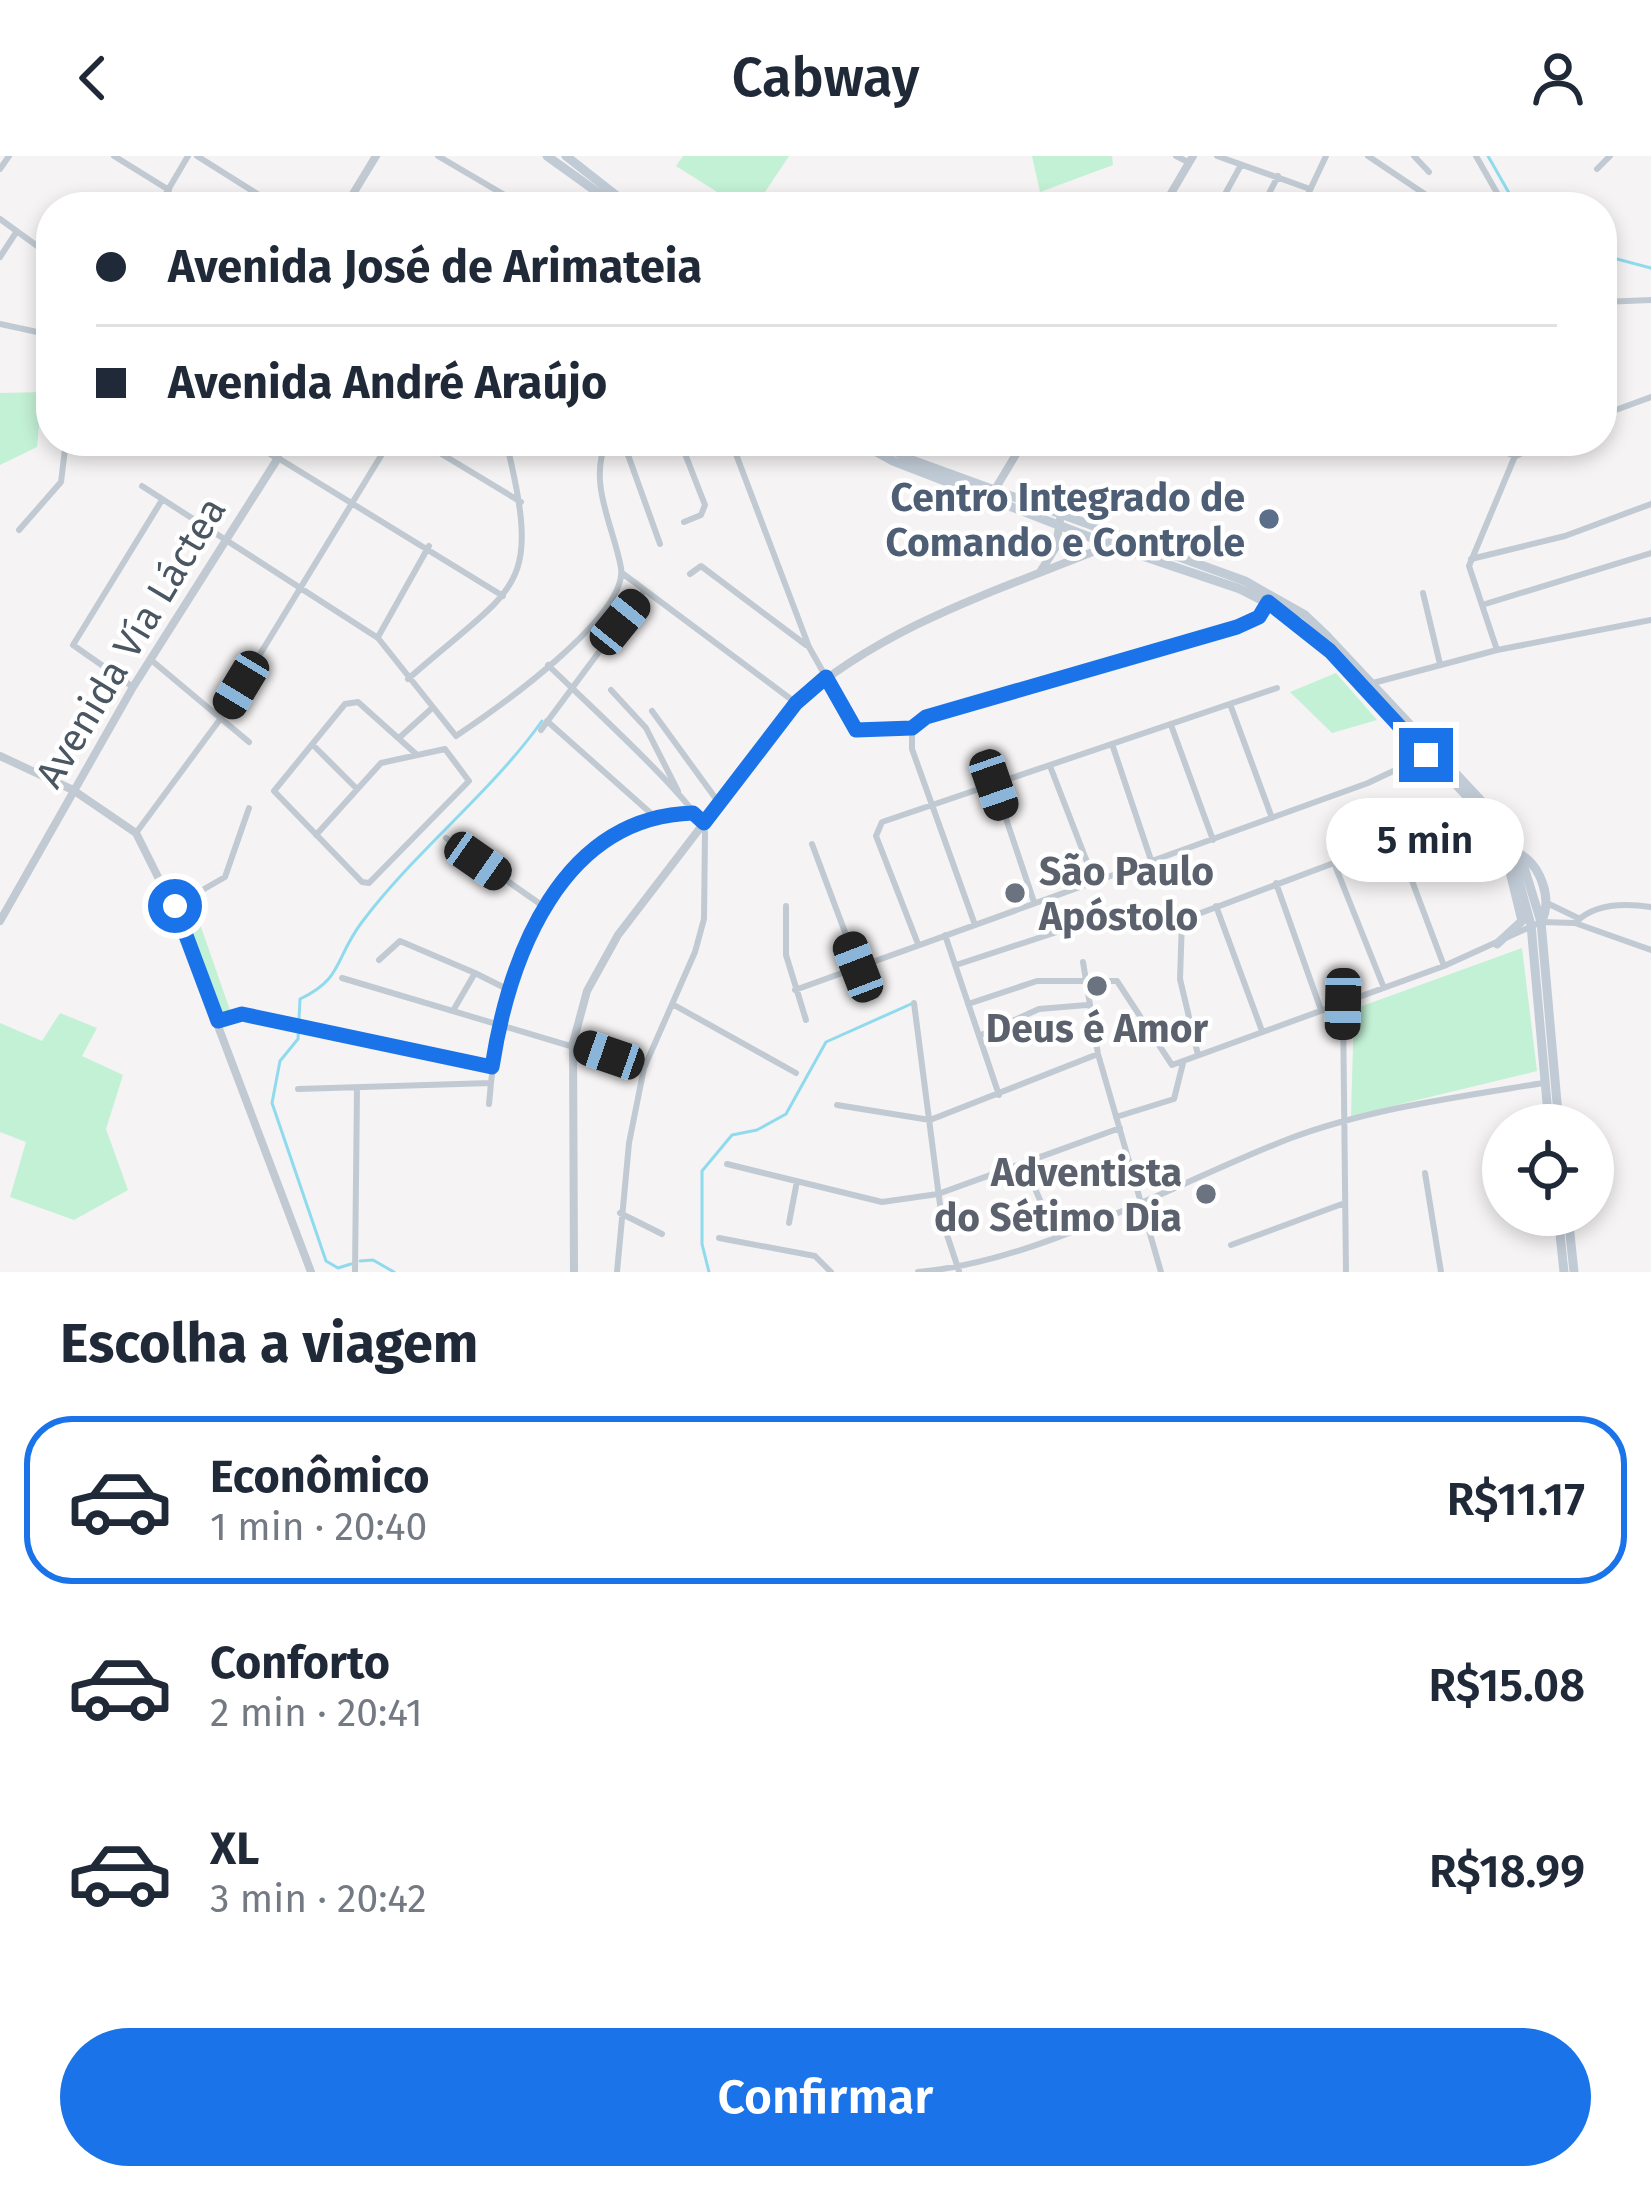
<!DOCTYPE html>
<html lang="pt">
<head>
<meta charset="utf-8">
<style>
  :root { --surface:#fff; --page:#f6f6f7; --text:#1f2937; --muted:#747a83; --line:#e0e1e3; --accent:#1a73e8 }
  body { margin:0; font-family:"Fira Sans",sans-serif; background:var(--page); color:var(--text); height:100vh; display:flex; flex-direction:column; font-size:45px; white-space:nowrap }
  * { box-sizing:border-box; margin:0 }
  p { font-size:39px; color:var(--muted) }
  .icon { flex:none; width:66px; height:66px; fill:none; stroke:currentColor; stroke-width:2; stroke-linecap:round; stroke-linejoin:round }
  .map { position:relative; height:1116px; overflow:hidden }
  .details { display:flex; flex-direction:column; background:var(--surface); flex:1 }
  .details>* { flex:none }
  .top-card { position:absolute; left:36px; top:36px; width:1581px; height:264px; border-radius:48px; box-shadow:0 6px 18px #0003; display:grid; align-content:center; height:264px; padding:0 60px; background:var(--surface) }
  .buttons { position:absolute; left:1482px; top:948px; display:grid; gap:24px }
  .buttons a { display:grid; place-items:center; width:132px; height:132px; border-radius:50%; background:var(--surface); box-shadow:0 6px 18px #0003; font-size:60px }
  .end { position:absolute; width:54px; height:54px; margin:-27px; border:15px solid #1a73e8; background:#fff; box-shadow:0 0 0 6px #fff }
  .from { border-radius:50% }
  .bubble { position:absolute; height:84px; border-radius:42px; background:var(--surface); box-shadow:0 6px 18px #0003; font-size:39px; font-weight:600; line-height:84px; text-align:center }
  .car { position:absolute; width:36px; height:72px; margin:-36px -18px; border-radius:15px; box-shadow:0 0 9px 3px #0007; background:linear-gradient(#222 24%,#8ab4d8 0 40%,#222 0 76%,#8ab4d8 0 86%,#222 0) }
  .top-card b { display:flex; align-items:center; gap:42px; height:114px; font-size:45px }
  .top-card b+b { border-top:3px solid var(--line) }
  .top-card i { width:30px; height:30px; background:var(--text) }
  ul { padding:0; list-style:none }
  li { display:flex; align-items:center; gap:36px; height:168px; margin:0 24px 18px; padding:0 36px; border:6px solid transparent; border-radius:48px }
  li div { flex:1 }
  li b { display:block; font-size:45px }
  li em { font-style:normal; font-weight:600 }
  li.on { border-color:var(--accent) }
  li>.icon { width:108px; height:108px; stroke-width:1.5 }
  h2 { padding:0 60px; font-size:54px; line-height:144px }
  .action { display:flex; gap:24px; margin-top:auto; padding:24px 60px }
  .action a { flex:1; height:138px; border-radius:72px; background:var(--accent); color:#fff; font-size:48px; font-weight:600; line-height:138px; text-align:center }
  header { display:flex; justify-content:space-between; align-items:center; height:156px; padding:0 60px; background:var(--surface); font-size:54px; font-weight:600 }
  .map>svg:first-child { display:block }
  .green { fill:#c3f1d5 }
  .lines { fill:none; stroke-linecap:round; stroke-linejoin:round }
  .stream { stroke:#90daee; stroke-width:3 }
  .minor { stroke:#c1cad2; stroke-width:6 }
  .tertiary { stroke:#c1cad2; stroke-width:8 }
  .secondary { stroke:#c1cbd6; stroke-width:9 }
  .route { stroke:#1a73e8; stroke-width:15 }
  .service-dot { fill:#5c6f8a; stroke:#fff; stroke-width:4.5 }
  .worship-dot { fill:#6b7280; stroke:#fff; stroke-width:4.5 }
  .labels { text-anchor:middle; stroke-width:9; stroke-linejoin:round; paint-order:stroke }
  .service-label { font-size:39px; font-weight:bold; fill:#4e5e75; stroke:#fff; text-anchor:end }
  .street-label { font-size:39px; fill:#4a5661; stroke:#fff }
  .worship-label { font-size:39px; font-weight:bold; fill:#5b616d; stroke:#fff; text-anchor:start }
</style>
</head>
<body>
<header><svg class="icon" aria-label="back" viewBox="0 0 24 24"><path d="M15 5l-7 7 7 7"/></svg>Cabway<svg class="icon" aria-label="person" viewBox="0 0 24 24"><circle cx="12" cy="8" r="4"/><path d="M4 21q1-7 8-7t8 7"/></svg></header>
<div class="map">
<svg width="1651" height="1116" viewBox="0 0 1651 1116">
  <rect width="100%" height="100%" fill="#f5f3f3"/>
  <path class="green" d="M683 0H789L755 51H741L676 10Z
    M1032 0H1112L1113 9 1040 36Z
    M42 236 37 291 0 309V237Z
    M1336 517 1377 564 1332 577 1290 536Z
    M193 748 231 857 219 862 178 758Z
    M1522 792 1537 915 1351 960 1354 853Z
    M60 857 97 872 82 900 123 919 106 973 128 1034 74 1064 10 1041 26 986 0 976V867L42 885Z"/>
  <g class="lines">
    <path class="stream" d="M1488 0 1517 51
      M1602 99 1651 112
      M360 1105 373 1104 394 1116
      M351 1108 338 1112 326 1105 272 947 280 905 298 883 300 843C344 822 334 803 362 766 416 694 490 638 542 565
      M709 1116 702 1088V1015L732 979 757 974 786 958 826 886 911 848"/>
    <path class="minor" d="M114 0 169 34
      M197 0 278 51
      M438 0 523 50
      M1176 0 1188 6
      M1217 0 1310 33
      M1368 0 1441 49
      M1414 0 1429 16
      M1476 0 1505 51
      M0 13 9 0
      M1597 13 1610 0
      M1167 43 1182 51
      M158 51 188 0
      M1218 51 1241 9
      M1262 51 1278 20
      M1302 51 1326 0
      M0 63 51 100
      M0 101 17 75
      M1602 146 1651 144
      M0 168 51 179
      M1602 199 1613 185
      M1602 259 1651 241
      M420 285 521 346
      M623 285 660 388
      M680 285 705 349 701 359 684 366
      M731 285 809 491 856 574 912 572
      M1476 285 1515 300
      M1516 300 1545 285
      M278 302 503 440
      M142 330 378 482 456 580C495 554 628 461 621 412 614 371 587 326 607 285
      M19 374 61 326 66 285
      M1471 403 1565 380 1651 348
      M622 417 796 547
      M690 418 701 410 806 489
      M1423 437 1440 508
      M1482 449 1651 397
      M378 481 429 390
      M1497 494 1469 410 1515 300
      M150 503 249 586
      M548 509C574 535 702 651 705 676L704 763 695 796 644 912 629 987 617 1116
      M408 523C517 427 543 437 506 285
      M1373 527 1497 494 1651 464
      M133 531 73 489 162 344
      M611 534 646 572 678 635
      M1230 548 1272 662
      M652 555 719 647
      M547 565 655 661
      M1171 569 1213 684
      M912 572 926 561 1237 471 1255 464 1267 449
      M541 574 642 438
      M912 574V593L975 769
      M400 581 431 553
      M1112 588 1151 704
      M313 589 357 633
      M1050 610 1094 724
      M995 630 1034 746
      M136 677 221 562 390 285
      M316 679 381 607 445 593 469 625 369 727 362 726 274 635 345 548 358 546 416 598
      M446 682 543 750
      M812 688 858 811
      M1334 707 1384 832
      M1276 727 1321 854
      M1547 747 1578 762
      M786 750V799L806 864
      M1216 750 1262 875
      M173 751 225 721 249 652
      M1182 764 1180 823 1198 899
      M1576 766C1595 747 1625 747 1651 751
      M945 779 999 939
      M918 788 876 680 882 666 1277 532
      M379 804 400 785 475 817 454 853
      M1083 806 1098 898 1161 1116
      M956 809 1130 752 1151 770 1182 764 1387 687 1400 693 1444 810
      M475 817 507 833
      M342 822 644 912
      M795 834 1368 627 1427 599
      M914 847 942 1064 959 1115
      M968 848 1037 825H1117L1172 909 1444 810 1541 766 1575 767 1651 794
      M674 849 796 917
      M1343 850 1346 1116
      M218 865 242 858 492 911
      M979 880 1039 853 1087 849
      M298 933 491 927
      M489 948C498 829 547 662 693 657
      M837 949 930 964 1098 898
      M1116 961 1174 943 1183 907
      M1024 1007 1055 1079
      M727 1008 882 1046 938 1038 1120 972
      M1425 1017 1441 1116
      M620 1057 662 1078
      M789 1067 797 1025
      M719 1082 815 1100 831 1116
      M1231 1089 1342 1048
      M355 1116 357 932
      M918 1116C1042 1105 1174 1027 1291 982 1372 952 1458 941 1543 927"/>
    <path class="tertiary" d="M345 51 376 0
      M1163 51 1193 0
      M994 335 1024 285
      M1057 386 1082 398
      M1040 416 1056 391 1061 357
      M0 600 73 634 136 677 173 751 311 1116
      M0 765 133 531 278 302 252 285
      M574 1116 573 887 587 835 618 779 796 547C888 467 1000 434 1110 389L1114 377"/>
    <path class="secondary" d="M547 0 618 51
      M566 0 631 51
      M857 285 893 305 1110 389 1240 433 1277 452 1330 495 1477 651 1512 700 1531 769 1549 969
      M875 285 912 304 1245 425 1305 459 1327 480 1490 654 1520 698 1541 766 1559 969
      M1522 765 1510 716 1512 700 1520 698C1541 710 1553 744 1541 766
      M1497 788 1522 765
      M1558 1059 1564 1116
      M1568 1059 1574 1116"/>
  </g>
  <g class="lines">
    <path class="route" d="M175 750 218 865 242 858 492 911C509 802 560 661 693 657L704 667 796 547 826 521 856 574 912 572 926 561 1237 471 1259 461 1268 446 1330 495 1426 599"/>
  </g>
  <circle class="service-dot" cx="1269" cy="363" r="12"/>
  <g class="worship-dot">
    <circle cx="1015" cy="737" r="12"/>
    <circle cx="1097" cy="830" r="12"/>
    <circle cx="1206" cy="1038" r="12"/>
  </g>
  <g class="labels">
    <g class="service-label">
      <text x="1245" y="355">Centro Integrado de<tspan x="1245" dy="45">Comando e Controle</tspan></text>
    </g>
    <g class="street-label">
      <text transform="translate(130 486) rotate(-59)" y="14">Avenida Vía Láctea</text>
    </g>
    <g class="worship-label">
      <text x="1039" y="729">São Paulo<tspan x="1039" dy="45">Apóstolo</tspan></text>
      <text x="1097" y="886" text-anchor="middle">Deus é Amor</text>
      <text x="1182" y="1030" text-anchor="end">Adventista<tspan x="1182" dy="45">do Sétimo Dia</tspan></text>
    </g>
  </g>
</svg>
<div class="buttons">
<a><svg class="icon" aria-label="locate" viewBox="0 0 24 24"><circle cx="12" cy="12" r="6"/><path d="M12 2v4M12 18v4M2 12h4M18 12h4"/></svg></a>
</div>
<i class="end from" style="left:175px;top:750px"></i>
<i class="end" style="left:1426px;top:599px"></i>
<div class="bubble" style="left:1326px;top:642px;width:198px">5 min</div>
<i class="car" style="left:620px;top:466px;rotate:39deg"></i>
<i class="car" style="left:241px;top:529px;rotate:211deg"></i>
<i class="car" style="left:994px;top:629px;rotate:161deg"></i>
<i class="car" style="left:478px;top:705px;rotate:125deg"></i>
<i class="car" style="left:858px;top:811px;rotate:339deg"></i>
<i class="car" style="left:1343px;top:848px;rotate:181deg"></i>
<i class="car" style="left:609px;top:899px;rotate:289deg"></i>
<div class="top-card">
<b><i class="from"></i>Avenida José de Arimateia</b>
<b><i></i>Avenida André Araújo</b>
</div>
</div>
<section class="details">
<h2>Escolha a viagem</h2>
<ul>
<li class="on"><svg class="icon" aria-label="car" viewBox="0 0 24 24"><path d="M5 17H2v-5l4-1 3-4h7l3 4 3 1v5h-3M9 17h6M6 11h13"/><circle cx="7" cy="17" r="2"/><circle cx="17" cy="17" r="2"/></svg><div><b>Econômico</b><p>1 min · 20:40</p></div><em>R$11.17</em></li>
<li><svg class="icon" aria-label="car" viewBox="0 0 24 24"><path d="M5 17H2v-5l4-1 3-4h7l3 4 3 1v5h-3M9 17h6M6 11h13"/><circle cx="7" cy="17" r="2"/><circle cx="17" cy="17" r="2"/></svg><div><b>Conforto</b><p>2 min · 20:41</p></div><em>R$15.08</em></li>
<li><svg class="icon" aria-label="car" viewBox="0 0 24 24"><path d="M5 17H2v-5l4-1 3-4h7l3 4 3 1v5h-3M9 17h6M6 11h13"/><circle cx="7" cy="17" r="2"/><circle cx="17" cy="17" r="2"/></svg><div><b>XL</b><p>3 min · 20:42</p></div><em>R$18.99</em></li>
</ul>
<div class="action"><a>Confirmar</a></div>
</section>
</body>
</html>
